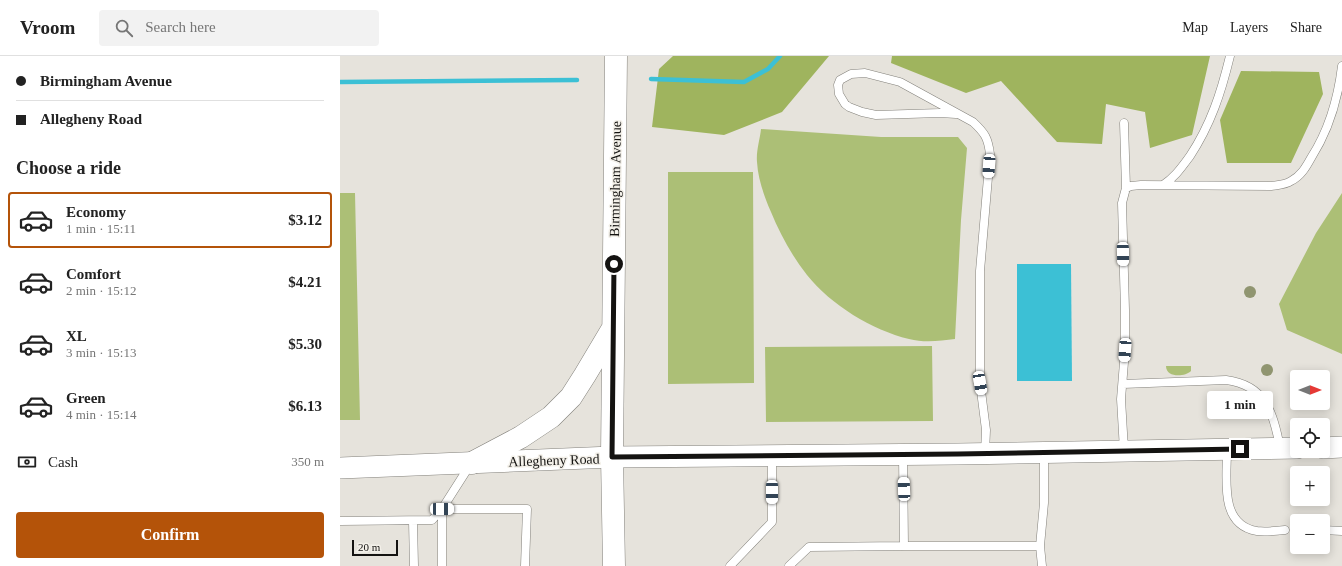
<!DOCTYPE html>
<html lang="en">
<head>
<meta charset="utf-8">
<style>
  :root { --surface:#fff; --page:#f2f2f2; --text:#222; --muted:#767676; --line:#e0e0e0; --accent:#b45309 }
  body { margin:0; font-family:"Times New Roman",serif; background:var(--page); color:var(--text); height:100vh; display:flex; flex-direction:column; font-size:15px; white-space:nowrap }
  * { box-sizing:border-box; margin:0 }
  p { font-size:13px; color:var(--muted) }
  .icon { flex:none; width:22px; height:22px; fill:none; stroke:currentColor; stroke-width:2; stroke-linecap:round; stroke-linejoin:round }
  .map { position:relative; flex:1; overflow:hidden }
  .sheet { display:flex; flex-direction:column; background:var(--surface); width:340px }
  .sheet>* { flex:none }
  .guide { display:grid; align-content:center; height:88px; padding:0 16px; background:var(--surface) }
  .needle { width:26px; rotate:90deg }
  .controls { position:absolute; left:950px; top:314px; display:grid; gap:8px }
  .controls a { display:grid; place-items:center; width:40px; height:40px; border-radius:4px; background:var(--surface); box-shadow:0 2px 10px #0003; font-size:20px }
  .scale { position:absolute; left:12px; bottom:10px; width:46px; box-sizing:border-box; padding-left:4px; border:2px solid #141311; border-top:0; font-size:11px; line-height:14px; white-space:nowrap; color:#141311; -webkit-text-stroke:3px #f3f0e9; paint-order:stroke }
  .end { position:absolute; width:18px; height:18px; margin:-9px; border:5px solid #141311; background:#fff; box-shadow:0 0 0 2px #fff }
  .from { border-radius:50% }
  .bubble { position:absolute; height:28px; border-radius:4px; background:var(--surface); box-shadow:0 2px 10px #0003; font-size:13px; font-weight:700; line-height:28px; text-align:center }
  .car { position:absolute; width:12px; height:24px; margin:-12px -6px; border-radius:5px; box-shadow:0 0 3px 1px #0007; background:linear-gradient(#fff 24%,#345 0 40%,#fff 0 76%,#345 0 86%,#fff 0) }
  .guide b { display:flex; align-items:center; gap:14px; height:38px; font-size:15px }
  .guide b+b { border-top:1px solid var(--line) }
  .guide i { width:10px; height:10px; background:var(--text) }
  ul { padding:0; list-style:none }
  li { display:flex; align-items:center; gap:12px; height:56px; margin:0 8px 6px; padding:0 8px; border:2px solid transparent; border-radius:4px }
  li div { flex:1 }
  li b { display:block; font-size:15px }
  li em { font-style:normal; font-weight:700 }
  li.selected { border-color:var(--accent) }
  li>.icon { width:36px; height:36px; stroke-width:1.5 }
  h2 { padding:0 16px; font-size:18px; line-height:48px }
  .pay { display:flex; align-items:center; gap:10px; height:44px; padding:0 16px; font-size:15px }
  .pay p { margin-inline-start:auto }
  .action { display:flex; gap:8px; margin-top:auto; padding:8px 16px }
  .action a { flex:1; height:46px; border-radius:4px; background:var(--accent); color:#fff; font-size:16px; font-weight:700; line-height:46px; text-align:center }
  header { display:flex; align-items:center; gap:24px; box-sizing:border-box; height:56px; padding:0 20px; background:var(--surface); border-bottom:1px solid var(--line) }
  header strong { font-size:19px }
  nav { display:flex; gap:22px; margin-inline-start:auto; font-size:14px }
  .search { width:280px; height:36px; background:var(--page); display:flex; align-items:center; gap:10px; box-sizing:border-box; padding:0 14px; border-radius:4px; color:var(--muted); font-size:15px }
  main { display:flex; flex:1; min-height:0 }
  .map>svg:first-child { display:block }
  .green { fill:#acbf76 }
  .forest { fill:#9fb45e }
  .water { fill:#3cc0d5 }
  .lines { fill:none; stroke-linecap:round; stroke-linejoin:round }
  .stream { stroke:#3cc0d5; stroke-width:4.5 }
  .service-casing { stroke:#83817b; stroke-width:9 }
  .tertiary-casing { stroke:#83817b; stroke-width:22 }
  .secondary-casing { stroke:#83817b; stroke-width:23 }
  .service { stroke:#fff; stroke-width:8 }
  .tertiary { stroke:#fff; stroke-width:21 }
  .secondary { stroke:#fff; stroke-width:22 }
  .tree { fill:#909570 }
  .route { stroke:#141311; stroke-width:5 }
  .labels { text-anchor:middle; stroke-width:3; stroke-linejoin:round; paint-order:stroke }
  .street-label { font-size:14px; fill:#141311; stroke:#f3f0e9 }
</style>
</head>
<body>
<header>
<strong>Vroom</strong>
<div class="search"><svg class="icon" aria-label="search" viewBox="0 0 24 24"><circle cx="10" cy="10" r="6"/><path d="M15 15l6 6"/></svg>Search here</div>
<nav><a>Map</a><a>Layers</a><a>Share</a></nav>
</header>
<main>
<section class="sheet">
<div class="guide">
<b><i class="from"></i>Birmingham Avenue</b>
<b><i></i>Allegheny Road</b>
</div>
<h2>Choose a ride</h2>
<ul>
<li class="selected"><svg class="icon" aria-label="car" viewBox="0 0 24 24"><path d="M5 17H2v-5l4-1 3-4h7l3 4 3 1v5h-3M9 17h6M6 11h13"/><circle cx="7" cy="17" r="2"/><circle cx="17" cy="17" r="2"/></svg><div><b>Economy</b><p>1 min · 15:11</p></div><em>$3.12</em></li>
<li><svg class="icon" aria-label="car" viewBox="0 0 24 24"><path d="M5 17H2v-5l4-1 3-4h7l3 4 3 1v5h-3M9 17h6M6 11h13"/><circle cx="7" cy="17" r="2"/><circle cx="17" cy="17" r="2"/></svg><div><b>Comfort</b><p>2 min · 15:12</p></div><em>$4.21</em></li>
<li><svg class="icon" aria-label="car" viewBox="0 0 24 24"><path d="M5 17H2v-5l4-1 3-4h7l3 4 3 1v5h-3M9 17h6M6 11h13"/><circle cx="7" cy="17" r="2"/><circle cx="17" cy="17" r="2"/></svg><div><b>XL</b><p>3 min · 15:13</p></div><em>$5.30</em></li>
<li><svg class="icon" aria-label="car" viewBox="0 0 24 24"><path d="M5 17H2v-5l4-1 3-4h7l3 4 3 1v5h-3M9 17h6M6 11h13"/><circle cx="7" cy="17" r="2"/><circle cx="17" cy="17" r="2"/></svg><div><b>Green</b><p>4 min · 15:14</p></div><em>$6.13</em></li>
</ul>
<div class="pay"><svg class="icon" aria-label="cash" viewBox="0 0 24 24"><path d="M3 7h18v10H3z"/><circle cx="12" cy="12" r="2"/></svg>Cash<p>350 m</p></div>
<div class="action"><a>Confirm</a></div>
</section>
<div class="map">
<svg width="1002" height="510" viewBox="0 0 1002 510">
  <rect width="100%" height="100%" fill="#e6e3dc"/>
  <path class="green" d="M421 73 541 81H618L627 92 621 164 615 283C600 285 584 287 569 283 532 274 491 249 467 219 452 200 440 178 431 156 424 140 418 123 417 106 416 95 420 83 421 73Z
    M328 116H413L414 327 328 328Z
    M0 137H15L20 364H0Z
    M1002 137V298L947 274 939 248 976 177Z
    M592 290 593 365 426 366 425 291Z
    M826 310H851V315C845 321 826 322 826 310Z"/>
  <path class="forest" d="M333 0H489L442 56 384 79 312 71 319 13Z
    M552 0H870L852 79 810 92 805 56 766 48 762 88 717 86 661 25 626 37 551 7Z
    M901 15 979 16 983 38 951 107H887L880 64Z"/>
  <path class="water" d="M677 208H731L732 325H677Z"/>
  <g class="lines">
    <path class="stream" d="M311 23 404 26 428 13 440 0
      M0 26 237 24"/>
    <g class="service-casing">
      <path id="service" d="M616 58 600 57 536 59 522 56 509 51 505 48 499 38 498 29 500 24 511 18 525 17 560 26 633 66C645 77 648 82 650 98L640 215V327L646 374 645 397
        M823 129C835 121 841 112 850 100 871 68 881 37 890 0
        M786 132 791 130 801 129 931 130C937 129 945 129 951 125 961 120 966 111 971 102 989 74 998 43 1002 10
        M783 328 886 324C926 329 934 358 940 392
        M784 394 781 343 785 294V254L782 147 786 132 784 67
        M887 394C887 423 879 469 917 475 925 476 936 475 945 474
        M563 399 564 490H700
        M0 465 92 464 102 453 130 409
        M73 465 74 510
        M983 474 1002 475
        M102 510V453H187L185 510
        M390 510 432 466V401
        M449 510 469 491 564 490
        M702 510 700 490 704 447V397"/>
    </g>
    <g class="tertiary-casing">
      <path id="tertiary" d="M983 392 1002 391
        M0 412 272 401 618 398 957 392"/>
    </g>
    <g class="secondary-casing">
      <path id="secondary" d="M132 407 181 381 211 361 231 341 245 319 273 272
        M274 510 272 401 276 0"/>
    </g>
    <use href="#service" class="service"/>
    <use href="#tertiary" class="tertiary"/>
    <use href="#secondary" class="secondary"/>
  </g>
  <g class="tree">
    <circle cx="910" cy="236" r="6"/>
    <circle cx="927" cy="314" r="6"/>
    <circle cx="903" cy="353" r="6"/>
  </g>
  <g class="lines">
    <path class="route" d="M274 208 272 401 618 398 900 393"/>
  </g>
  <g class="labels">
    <g class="street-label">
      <text transform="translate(275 123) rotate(-89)" y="5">Birmingham Avenue</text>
      <text transform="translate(214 404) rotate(-2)" y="5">Allegheny Road</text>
    </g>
  </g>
</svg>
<div class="controls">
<a><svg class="needle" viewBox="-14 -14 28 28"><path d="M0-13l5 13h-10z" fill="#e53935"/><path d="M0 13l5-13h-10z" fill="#767676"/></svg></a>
<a><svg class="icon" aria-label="locate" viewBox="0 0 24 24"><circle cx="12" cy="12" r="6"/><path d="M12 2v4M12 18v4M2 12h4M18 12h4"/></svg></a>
<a>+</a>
<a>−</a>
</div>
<div class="scale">20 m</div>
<i class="end from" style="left:274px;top:208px"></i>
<i class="end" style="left:900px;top:393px"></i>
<div class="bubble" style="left:867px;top:335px;width:66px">1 min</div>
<i class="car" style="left:649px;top:110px;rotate:184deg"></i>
<i class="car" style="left:783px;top:198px;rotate:179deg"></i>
<i class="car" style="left:785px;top:294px;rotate:184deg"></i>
<i class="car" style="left:640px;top:327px;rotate:170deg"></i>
<i class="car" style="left:564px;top:433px;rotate:358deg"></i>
<i class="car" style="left:432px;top:436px;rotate:180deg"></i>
<i class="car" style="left:102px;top:453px;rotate:90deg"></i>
</div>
</main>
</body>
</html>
